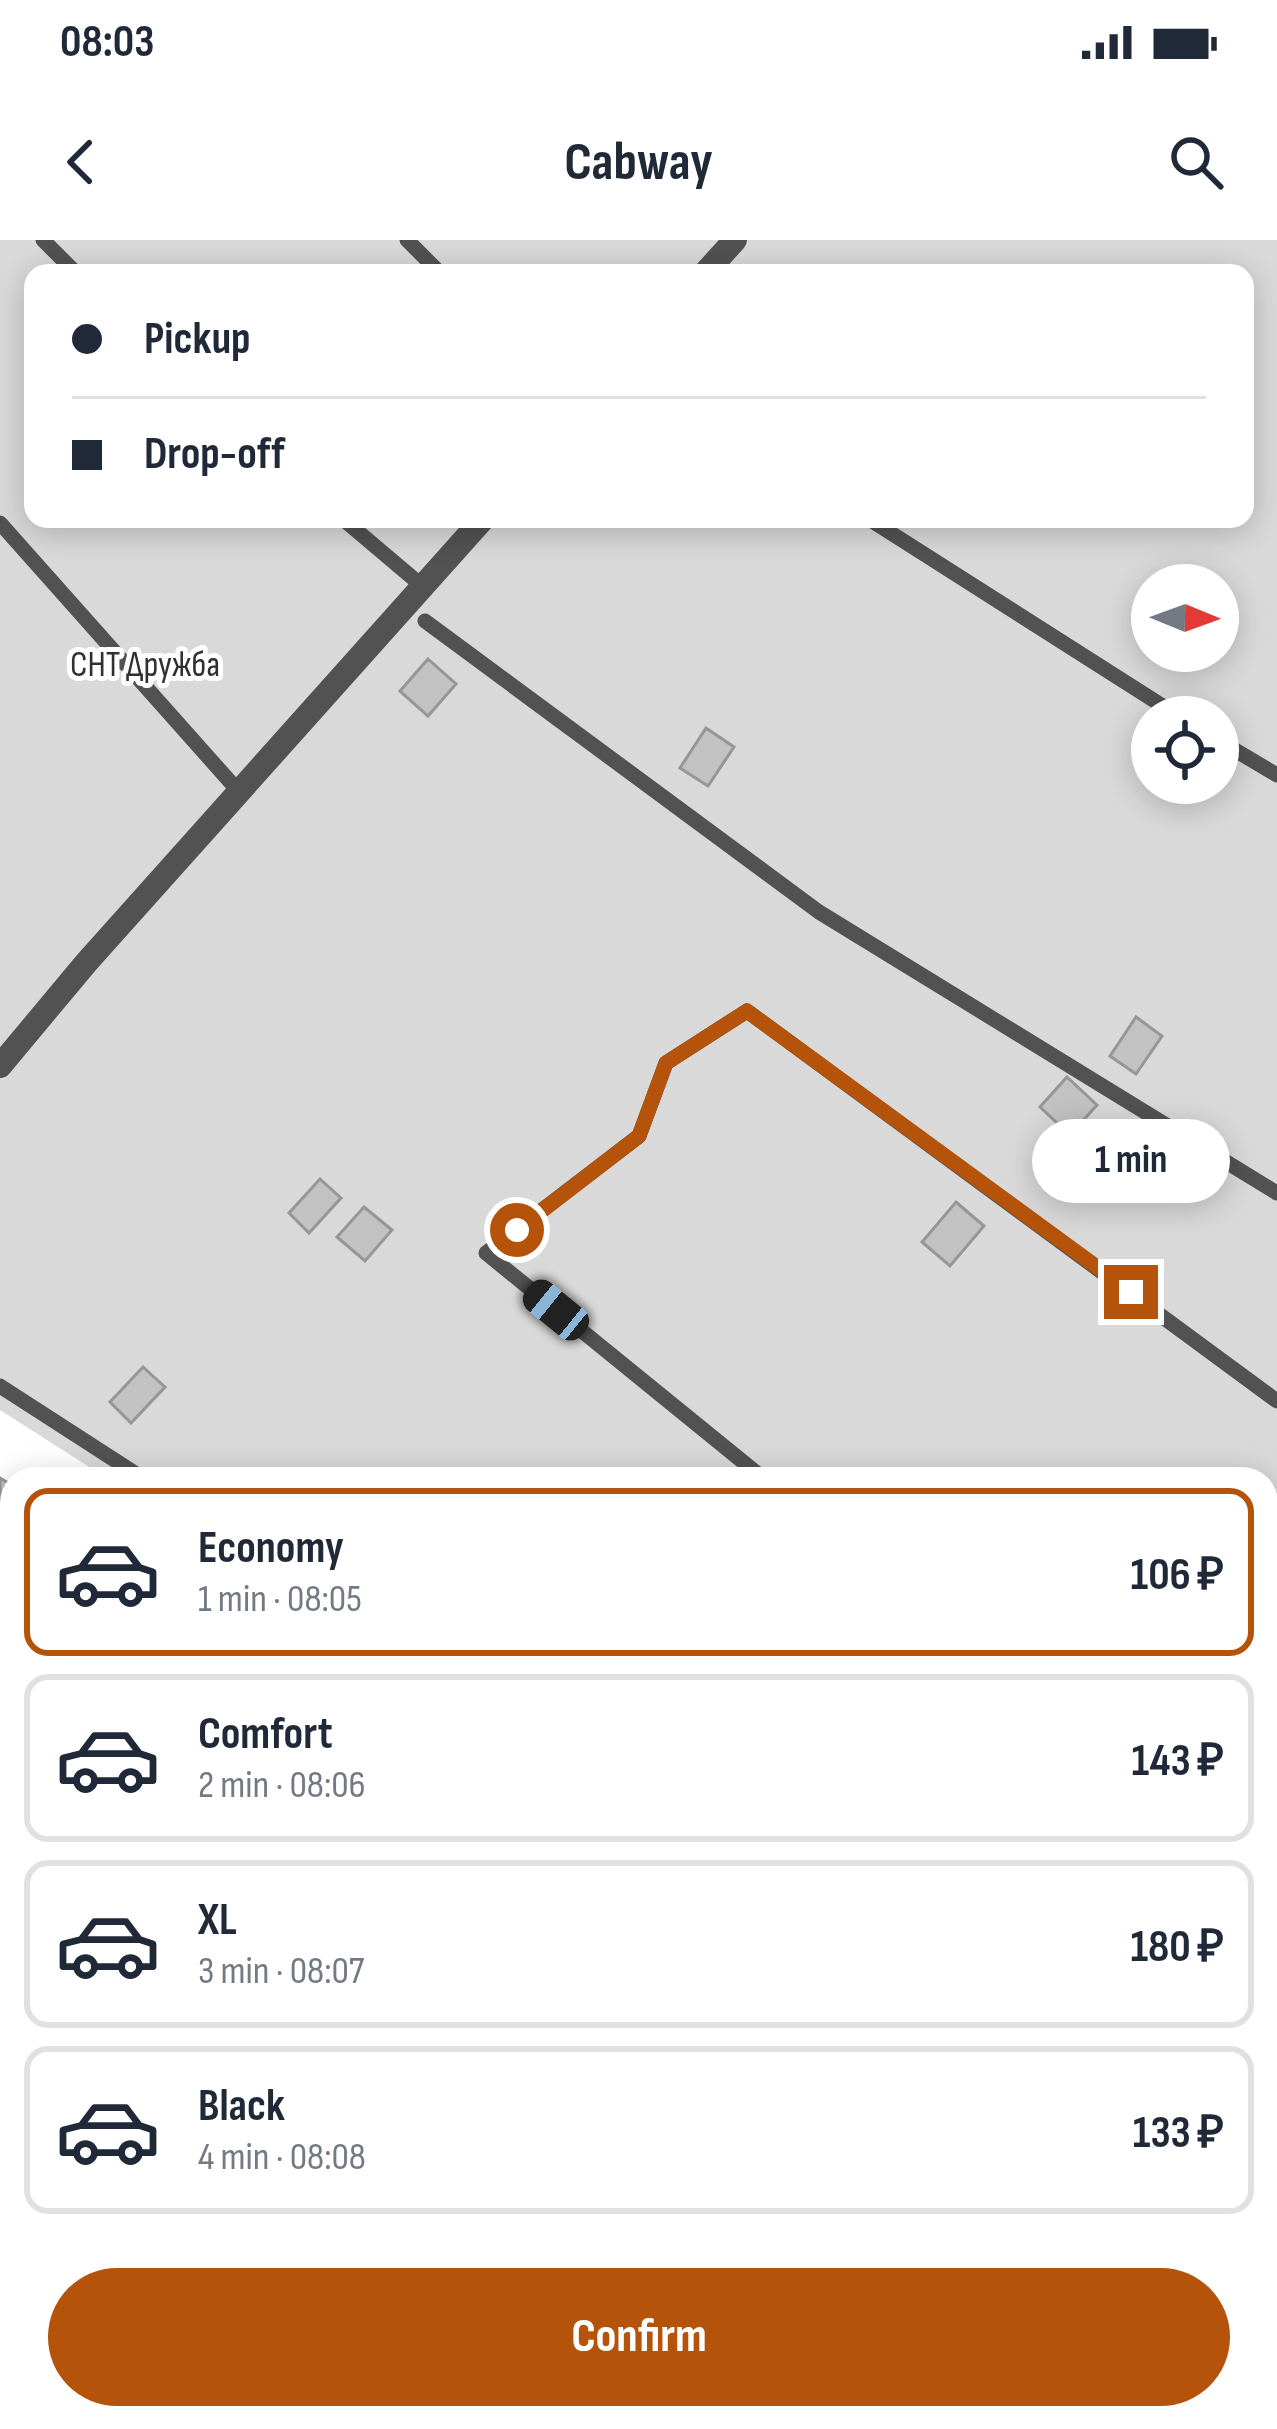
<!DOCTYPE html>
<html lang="en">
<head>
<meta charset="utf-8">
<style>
  :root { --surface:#fff; --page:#f6f6f7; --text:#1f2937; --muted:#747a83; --line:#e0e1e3; --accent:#b45309 }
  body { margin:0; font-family:"Sofia Sans Condensed",sans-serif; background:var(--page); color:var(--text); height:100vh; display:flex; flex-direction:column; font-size:45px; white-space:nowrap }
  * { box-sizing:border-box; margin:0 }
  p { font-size:39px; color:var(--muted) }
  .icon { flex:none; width:66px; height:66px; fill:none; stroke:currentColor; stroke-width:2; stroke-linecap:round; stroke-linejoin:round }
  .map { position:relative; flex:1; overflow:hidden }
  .drawer { position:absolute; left:0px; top:1227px; width:1278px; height:963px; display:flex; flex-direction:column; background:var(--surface); border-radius:36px 36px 0 0; box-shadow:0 6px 30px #0003 }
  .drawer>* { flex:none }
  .guide { position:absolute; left:24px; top:24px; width:1230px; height:264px; border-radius:24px; box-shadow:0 6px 30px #0003; display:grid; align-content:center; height:264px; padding:0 48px; background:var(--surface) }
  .needle { width:78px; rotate:91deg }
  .controls { position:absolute; left:1131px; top:324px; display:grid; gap:24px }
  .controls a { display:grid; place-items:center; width:108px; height:108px; border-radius:50%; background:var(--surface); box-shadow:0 6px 30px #0003; font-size:60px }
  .end { position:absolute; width:54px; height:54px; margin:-27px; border:15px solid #b45309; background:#fff; box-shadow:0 0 0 6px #fff }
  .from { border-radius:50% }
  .bubble { position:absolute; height:84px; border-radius:42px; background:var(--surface); box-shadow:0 6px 30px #0003; font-size:39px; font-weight:700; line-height:84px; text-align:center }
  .car { position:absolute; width:36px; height:72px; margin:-36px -18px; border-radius:15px; box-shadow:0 0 9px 3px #0007; background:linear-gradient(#222 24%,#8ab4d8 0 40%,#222 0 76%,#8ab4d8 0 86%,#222 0) }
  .guide b { display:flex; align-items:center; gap:42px; height:114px; font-size:45px }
  .guide b+b { border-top:3px solid var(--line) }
  .guide i { width:30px; height:30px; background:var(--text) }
  ul { padding:21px 0 0; list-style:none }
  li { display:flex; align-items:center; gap:36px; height:168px; margin:0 24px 18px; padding:0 24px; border:6px solid var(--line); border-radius:24px }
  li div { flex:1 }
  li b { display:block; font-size:45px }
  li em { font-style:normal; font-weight:700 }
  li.on { border-color:var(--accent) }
  li>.icon { width:108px; height:108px; stroke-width:1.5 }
  .cta { display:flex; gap:24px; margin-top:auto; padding:24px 48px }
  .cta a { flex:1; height:138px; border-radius:72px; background:var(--accent); color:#fff; font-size:48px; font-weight:700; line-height:138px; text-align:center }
  .status { display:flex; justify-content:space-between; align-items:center; height:84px; padding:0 60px; background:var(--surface); direction:ltr }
  .status svg { height:33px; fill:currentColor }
  header { display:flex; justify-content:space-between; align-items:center; height:156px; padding:0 48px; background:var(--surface); font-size:54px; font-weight:700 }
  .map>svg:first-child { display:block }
  .green { fill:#d9d9d9; fill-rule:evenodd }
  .building { fill:#c2c2c2; stroke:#969696; stroke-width:3 }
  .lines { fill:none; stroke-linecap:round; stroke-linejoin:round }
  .service { stroke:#525252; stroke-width:15 }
  .minor { stroke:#525252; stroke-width:24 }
  .route { stroke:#b45309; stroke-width:15 }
  .labels { text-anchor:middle; stroke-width:10; stroke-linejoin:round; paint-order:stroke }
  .park-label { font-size:36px; fill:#303030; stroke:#fff }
</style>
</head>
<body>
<div class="status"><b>08:03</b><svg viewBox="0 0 49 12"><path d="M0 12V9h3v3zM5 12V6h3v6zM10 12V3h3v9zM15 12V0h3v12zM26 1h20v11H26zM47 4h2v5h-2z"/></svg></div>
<header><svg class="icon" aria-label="back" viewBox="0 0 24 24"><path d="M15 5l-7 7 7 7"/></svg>Cabway<svg class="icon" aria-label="search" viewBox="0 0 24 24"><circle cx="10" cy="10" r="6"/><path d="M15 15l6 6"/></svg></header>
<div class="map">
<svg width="1277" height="2189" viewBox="0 0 1277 2189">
  <rect width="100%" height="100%" fill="#fff"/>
  <path class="green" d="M0 0H1277V1956L1266 1958V1239H108L0 1170ZM33 33H1245V279H33ZM1152 345H1218V411H1152ZM1152 477H1218V543H1152Z"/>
  <path class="building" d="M428 419 456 444 428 476 400 451Z
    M706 488 734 507 708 546 680 528Z
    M1136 777 1162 796 1136 834 1110 816Z
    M1067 837 1097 865 1070 895 1040 867Z
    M320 939 341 958 309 993 289 973Z
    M956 962 984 986 950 1026 922 1002Z
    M364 967 392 990 365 1021 337 997Z
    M143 1127 165 1147 131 1183 110 1162Z
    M0 1238 12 1245V1292L0 1285Z
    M12 1763V1805L0 1797V1781Z
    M1277 2050V2130L1266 2132V2051Z
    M12 2135V2178H56L48 2189H22L0 2172V2152Z
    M159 2178H173L192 2189H153Z
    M459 2178H501L516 2189H452Z
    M920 2178H977L980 2189H871Z
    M1206 2178H1216L1218 2189H1161Z"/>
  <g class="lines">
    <path class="service" d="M43 0 76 33
      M407 0 440 33
      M343 279 421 345
      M869 279 1180 477
      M0 283 241 554
      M425 381 819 672 1277 953
      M1218 500 1277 535
      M0 1146 144 1239
      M764 1239 486 1013 639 896 666 823 747 771 1277 1161
      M1266 1620 1277 1610
      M1266 1913 1277 1902"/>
    <path class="minor" d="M705 33 735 0
      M0 826 86 723 483 279
      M0 1310 12 1318
      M0 1816 12 1823
      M1266 2009 1277 2007
      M601 2178 630 2189 686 2178
      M1070 2178 1073 2189
      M102 2189 109 2178
      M568 2189 574 2178"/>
  </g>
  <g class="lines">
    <path class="route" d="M517 990 639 896 666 823 747 771 1131 1052"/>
  </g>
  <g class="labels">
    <g class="park-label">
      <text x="145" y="436">СНТ Дружба</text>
    </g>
  </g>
</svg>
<div class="controls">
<a><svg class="needle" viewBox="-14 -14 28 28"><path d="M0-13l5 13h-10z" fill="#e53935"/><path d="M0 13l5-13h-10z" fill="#747a83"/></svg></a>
<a><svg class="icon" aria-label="locate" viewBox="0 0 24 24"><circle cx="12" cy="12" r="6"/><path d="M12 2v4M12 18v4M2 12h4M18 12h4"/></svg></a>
</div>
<i class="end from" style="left:517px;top:990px"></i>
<i class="end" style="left:1131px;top:1052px"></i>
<div class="bubble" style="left:1032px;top:879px;width:198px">1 min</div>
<i class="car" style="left:556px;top:1070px;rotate:309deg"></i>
<div class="guide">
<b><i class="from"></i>Pickup</b>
<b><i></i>Drop-off</b>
</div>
<section class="drawer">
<ul>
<li class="on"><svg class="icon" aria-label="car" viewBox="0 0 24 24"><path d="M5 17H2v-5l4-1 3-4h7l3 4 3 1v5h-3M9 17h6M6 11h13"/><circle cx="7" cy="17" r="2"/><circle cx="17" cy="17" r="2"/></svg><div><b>Economy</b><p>1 min · 08:05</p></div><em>106 ₽</em></li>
<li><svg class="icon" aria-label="car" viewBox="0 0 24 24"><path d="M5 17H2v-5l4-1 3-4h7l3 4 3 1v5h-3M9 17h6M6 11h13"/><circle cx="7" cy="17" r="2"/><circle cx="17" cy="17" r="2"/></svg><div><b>Comfort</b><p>2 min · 08:06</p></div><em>143 ₽</em></li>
<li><svg class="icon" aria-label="car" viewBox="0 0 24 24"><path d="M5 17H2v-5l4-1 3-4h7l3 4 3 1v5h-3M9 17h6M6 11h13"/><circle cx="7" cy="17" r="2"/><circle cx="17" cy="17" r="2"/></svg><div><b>XL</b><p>3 min · 08:07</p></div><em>180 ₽</em></li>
<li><svg class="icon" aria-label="car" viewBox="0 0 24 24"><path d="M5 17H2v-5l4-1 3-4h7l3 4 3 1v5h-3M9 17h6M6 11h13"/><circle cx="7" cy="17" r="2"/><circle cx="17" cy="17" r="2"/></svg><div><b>Black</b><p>4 min · 08:08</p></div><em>133 ₽</em></li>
</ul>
<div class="cta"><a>Confirm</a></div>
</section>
</div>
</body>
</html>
